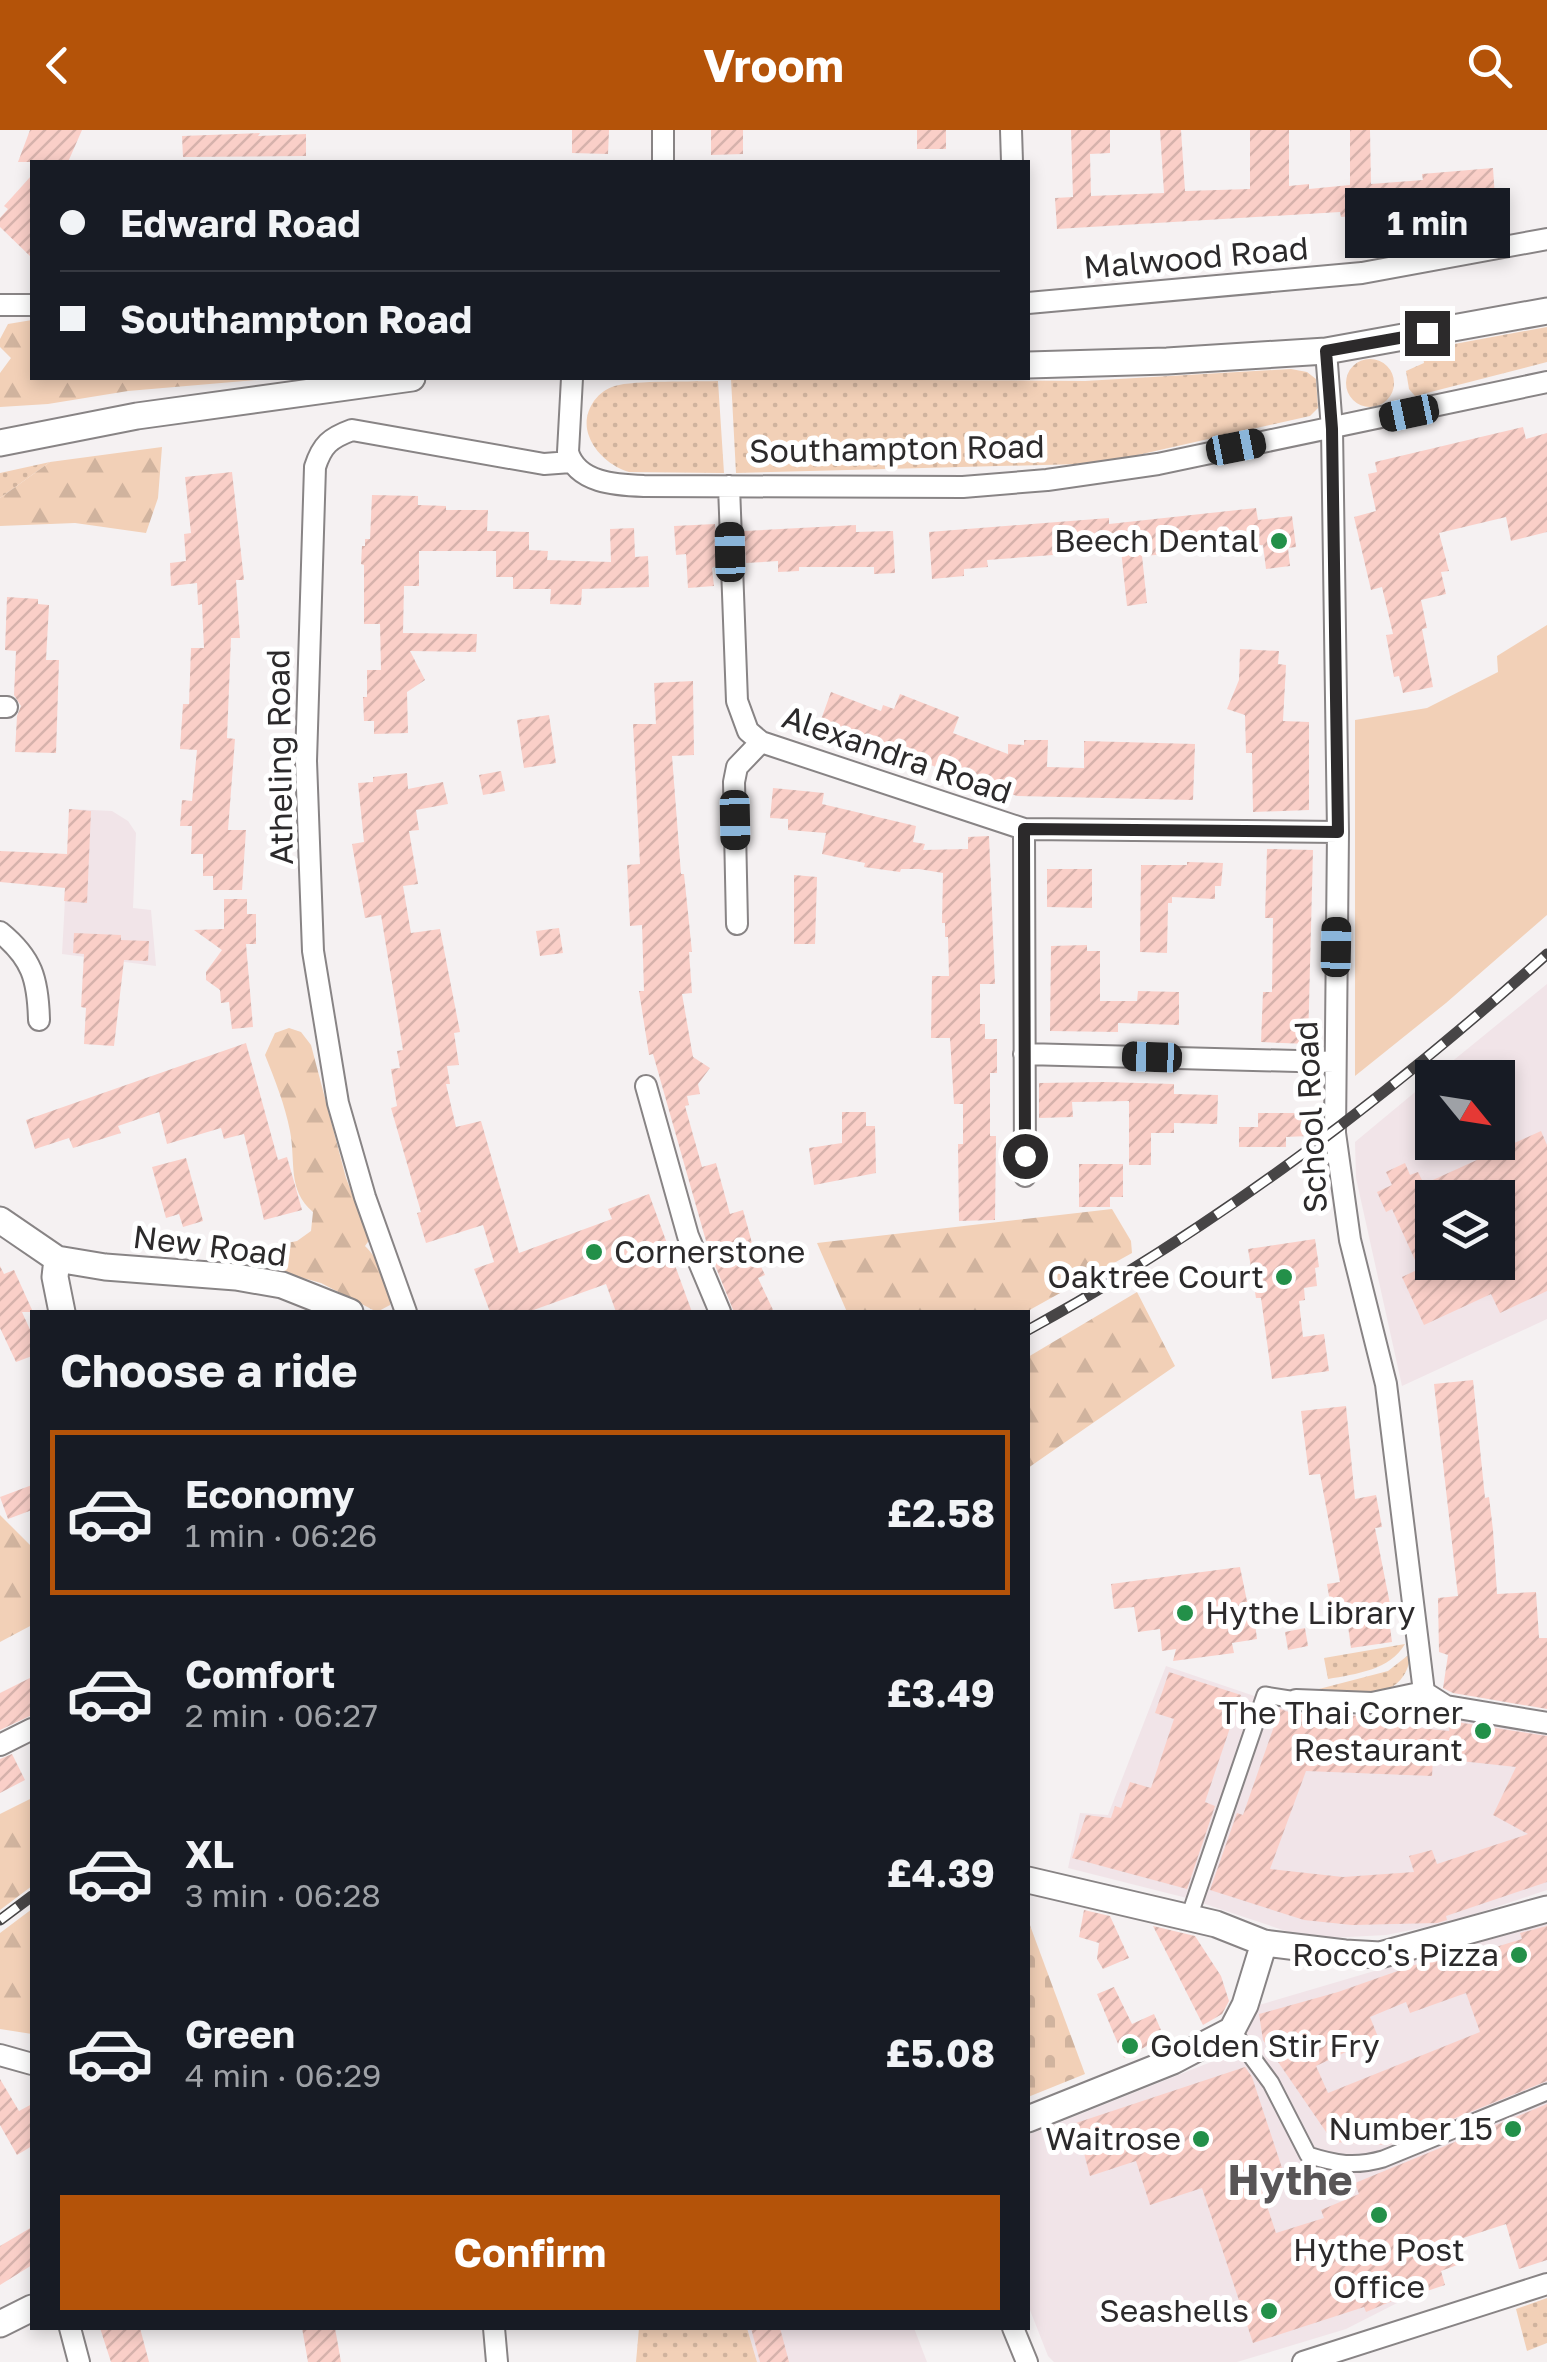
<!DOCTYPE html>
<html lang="en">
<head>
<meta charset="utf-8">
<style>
  :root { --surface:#171b24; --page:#242831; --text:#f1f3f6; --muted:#9ea1a6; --line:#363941; --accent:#b45309 }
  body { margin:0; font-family:"Golos Text",sans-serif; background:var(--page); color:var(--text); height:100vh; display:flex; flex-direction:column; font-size:38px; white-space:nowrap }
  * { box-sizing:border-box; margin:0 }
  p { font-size:32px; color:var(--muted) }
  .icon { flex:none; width:55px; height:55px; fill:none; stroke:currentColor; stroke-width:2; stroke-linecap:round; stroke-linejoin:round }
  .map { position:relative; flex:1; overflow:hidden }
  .panel { position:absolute; left:30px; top:1180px; width:1000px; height:1020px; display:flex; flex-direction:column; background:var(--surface); border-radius:0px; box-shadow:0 5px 15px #0003 }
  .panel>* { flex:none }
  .top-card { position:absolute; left:30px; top:30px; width:1000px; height:220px; border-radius:0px; box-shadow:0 5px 15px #0003; display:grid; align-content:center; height:220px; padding:0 30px; background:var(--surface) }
  .needle { width:65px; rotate:120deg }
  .tools { position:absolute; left:1415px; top:930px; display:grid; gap:20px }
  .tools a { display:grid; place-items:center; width:100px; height:100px; border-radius:0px; background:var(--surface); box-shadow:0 5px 15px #0003; font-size:50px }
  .end { position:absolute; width:45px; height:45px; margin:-22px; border:12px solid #2c2a2b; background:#fff; box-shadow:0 0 0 5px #fff }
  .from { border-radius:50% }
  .bubble { position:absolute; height:70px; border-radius:0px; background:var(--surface); box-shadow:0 5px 15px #0003; font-size:32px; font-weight:700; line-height:70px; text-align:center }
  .car { position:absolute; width:30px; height:60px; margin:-30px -15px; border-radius:12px; box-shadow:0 0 8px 2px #0007; background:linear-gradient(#222 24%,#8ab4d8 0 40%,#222 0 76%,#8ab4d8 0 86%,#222 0) }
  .top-card b { display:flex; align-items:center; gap:35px; height:95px; font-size:38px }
  .top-card b+b { border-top:2px solid var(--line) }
  .top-card i { width:25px; height:25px; background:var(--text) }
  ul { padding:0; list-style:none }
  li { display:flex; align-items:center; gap:30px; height:165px; margin:0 20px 15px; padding:0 10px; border:5px solid transparent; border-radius:0px }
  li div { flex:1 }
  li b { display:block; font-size:38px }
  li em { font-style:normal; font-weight:700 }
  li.selected { border-color:var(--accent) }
  li>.icon { width:90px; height:90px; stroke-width:1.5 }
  h2 { padding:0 30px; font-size:45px; line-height:120px }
  .primary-button { display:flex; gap:20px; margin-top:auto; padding:20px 30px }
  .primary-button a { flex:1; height:115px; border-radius:0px; background:var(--accent); color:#fff; font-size:40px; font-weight:700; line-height:115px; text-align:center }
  header { display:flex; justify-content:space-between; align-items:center; height:130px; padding:0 30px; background:var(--accent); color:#fff; font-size:45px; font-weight:700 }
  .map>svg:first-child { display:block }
  .built { fill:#f1e4e8; fill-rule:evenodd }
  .grass { fill:url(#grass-dots) }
  .forest { fill:url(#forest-firs) }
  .cemetery { fill:url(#cemetery-stones) }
  .green { fill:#f2d0b7 }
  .building { fill:url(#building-hatch); fill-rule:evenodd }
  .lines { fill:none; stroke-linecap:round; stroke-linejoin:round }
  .pedestrian-casing { stroke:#888485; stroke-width:19 }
  .minor-casing { stroke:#888485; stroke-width:24 }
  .tertiary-casing { stroke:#888485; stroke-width:29 }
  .pedestrian { stroke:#fff; stroke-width:15 }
  .minor { stroke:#fff; stroke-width:20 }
  .tertiary { stroke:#fff; stroke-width:25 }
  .rail-casing { stroke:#474546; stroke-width:11 }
  .rail { stroke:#fff; stroke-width:8; stroke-dasharray:22; stroke-linecap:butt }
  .route { stroke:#2c2a2b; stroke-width:12 }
  .poi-dot { fill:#239049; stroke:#fff; stroke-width:4 }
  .labels { text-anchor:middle; stroke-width:10; stroke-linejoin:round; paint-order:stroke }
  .street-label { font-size:32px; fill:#2c2a2b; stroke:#fff }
  .poi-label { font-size:32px; fill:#2c2a2b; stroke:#fff; text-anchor:end }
  .district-label { font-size:42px; font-weight:bold; fill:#595657; stroke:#fff }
</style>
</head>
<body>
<header><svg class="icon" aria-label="back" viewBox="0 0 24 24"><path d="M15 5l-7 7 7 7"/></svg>Vroom<svg class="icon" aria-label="search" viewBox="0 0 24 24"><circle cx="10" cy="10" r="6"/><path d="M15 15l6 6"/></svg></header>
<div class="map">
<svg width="1547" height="2232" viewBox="0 0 1547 2232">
  <defs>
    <pattern id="grass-dots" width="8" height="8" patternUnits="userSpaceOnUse" patternTransform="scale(2.5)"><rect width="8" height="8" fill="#f2d0b7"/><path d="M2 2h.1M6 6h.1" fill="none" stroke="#d0b39e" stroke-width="1.8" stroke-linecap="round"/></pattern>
    <pattern id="forest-firs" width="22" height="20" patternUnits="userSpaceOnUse" patternTransform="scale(2.5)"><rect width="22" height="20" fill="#f2d0b7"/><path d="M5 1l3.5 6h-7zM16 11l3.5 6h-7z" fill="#d0b39e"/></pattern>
    <pattern id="cemetery-stones" width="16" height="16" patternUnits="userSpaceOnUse" patternTransform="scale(2.5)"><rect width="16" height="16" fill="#f2d0b7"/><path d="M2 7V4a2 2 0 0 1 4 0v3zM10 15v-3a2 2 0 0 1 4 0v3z" fill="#d0b39e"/></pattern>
    <pattern id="building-hatch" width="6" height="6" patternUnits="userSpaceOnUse" patternTransform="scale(2.5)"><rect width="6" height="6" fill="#facfc8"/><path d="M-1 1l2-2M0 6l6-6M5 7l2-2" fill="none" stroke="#d6b2ac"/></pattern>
  </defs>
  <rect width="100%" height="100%" fill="#f5f1f2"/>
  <path class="built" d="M70 679 112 681 128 691 136 703 133 778 151 780 156 836 62 824Z
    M1547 854V1189L1402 1256 1356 1048 1355 1012 1432 948V1012H1498V948L1433 947ZM1432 1068H1498V1132H1432Z
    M1166 1536 1275 1573 1437 1580 1547 1597V1760L1451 1792 1386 1805 1310 1809 1187 1768 1068 1738 1080 1683 1108 1685Z
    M1547 1790V2072L1386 2132 1403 2170 1346 2199 1237 2232H1054L1048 2226 1028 2175V2005L1231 1924 1259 1875Z
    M747 2198H914L927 2232H757Z"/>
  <path class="grass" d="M1547 197V232L1415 266 1409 259 1406 241 1424 233 1422 220Z
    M1346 253a24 24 0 1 1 48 0a24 24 0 1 1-48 0Z
    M1291 239 1307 242 1316 249 1318 278 1310 286 1129 327 1080 334 736 343 731 249 1085 251Z
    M718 251 724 343 629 342C612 337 595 323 589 306 581 286 594 262 615 256 634 250 694 252 718 251Z
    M50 332 0 368V343Z
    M1405 1514C1390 1540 1356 1544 1328 1549L1324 1528Z
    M1411 1523C1404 1576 1358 1561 1319 1559L1388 1541Z
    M1547 2168V2213L1527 2221 1516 2179Z
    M639 2198H747L757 2232H636Z"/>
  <path class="forest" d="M32 190V248H280L128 261 48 274 0 277V243L11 228 0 217V209L8 194Z
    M162 317 158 368 146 403 75 393 0 396V368L50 332Z
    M289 898 301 902 311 915 346 1048 370 1109 365 1116C379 1129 391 1157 390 1175L377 1182 321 1153 285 1143 253 1125 257 1119 297 1111 311 1101 313 1082C287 1060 296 1032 290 1001 285 975 275 950 265 925L275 903Z
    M1112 1079 1131 1111 1132 1123 1026 1182H847L817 1113Z
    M1137 1162 1175 1236 1028 1338V1227Z
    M0 1385 32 1417V1495L0 1512Z
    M32 1668V1756L0 1780V1684Z
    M32 1779V1904L0 1899V1803Z"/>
  <path class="cemetery" d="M1028 1790 1085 1944 1028 1967Z"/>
  <path class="green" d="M1547 495V785L1446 873 1355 946V590L1427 578 1498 542 1497 526Z"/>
  <path class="building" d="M30 0H82L68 32H18Z
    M572 0H609L608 24 572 23Z
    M711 0H743V24L711 25Z
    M917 0H946V19H917Z
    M1071 0H1110V23L1090 24 1091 66 1164 63 1160 0H1181L1185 61 1250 59V0H1289V56L1309 54V59L1350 55V0H1370L1371 54 1423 50 1422 44 1493 38 1495 68 1410 75 1411 81 1341 87 1340 82 1057 99 1055 68 1073 67Z
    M260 3 258 6 306 4V26L183 27 182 6Z
    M32 45V128L0 97V88L8 79 4 76Z
    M1523 297 1526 309 1547 303V402L1511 411 1506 387 1439 403 1449 441 1441 442 1446 464 1421 470 1427 498 1422 499 1433 557 1403 563 1399 546 1394 547 1386 505 1393 504 1382 457 1371 460 1354 387 1376 381 1368 344 1377 342 1375 332Z
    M232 342 244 450H236L240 508H231L227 608 235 609 228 700H246L242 760H213V746H203V724H191L192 696H180L182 670 192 671 197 620 180 619 183 574H189L191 518H204L202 474 198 475 197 453 171 456 170 433 186 431 184 404 191 403 185 347Z
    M372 365 418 366V375L446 376V380H488L487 401 529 402V420L548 421 547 430 611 432 610 399 634 398 635 427 648 426 649 457 582 459 581 475 550 474 551 459H513V447H496V421H419V456H404L403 503 477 504 476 522 410 521 425 550 407 562 408 603 374 604V591H364L363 567H367V540H381L380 494H364V435L361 434 362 416H365V409H370Z
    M1256 378 1258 390 1292 386 1296 417 1288 418 1290 436 1266 439 1263 415 1229 419 1228 405 1178 411V416L1168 417 1169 424 1142 426 1147 473 1127 476 1121 420 987 430 988 437 964 439V446L932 449 929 402 1109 388V394Z
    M715 394 718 435 712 438 714 456 688 458 686 424 676 425 674 396Z
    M856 395V402L893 401 895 443 874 444V437H799V441L778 442V431L746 433 744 401Z
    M7 467 38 469V474L49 475 46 530H59L56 623 15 622 17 586 21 576 14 565 16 521 5 520Z
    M1240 519 1279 521 1278 534 1286 535 1283 591 1309 592V680L1253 682 1252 623H1246L1245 585 1227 579 1239 550Z
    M693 551 694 625 672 626 681 744H684L692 822H689L692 863 682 864 693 927 710 938 698 954 700 964 687 966 689 975 685 976 702 1037 716 1033 730 1084 743 1080 755 1124 765 1145 758 1148 774 1182H734L708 1118 653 924 649 925 639 861H644L642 795 630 796 627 735 640 734 633 594H656L654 553Z
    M831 562 881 581 883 575 894 579 900 564 959 587 953 603 1008 624V614L1024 615V610H1048L1047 637 1084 638V611L1195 614 1193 670 1017 666 819 595Z
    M549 585 556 633 524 638 517 590Z
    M501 641 505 661 483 665 479 645Z
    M407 643 408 659 443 652 448 674 416 680 419 700 409 701 418 754 403 756 411 803 440 799 460 902 454 903 459 935 447 936 450 954H446L456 997 481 991 519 1123 612 1089 608 1079 649 1064 692 1182H616L606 1154 528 1182H490L474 1139 494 1132 483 1095 426 1113 417 1083 421 1082 391 978 397 976 391 939 400 938 397 921 403 920 381 785 365 788 352 714 364 712 358 653 373 652V647Z
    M773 658 824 663 822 674 916 696 913 712 925 714 923 720 968 719V707L989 706 995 854H980V894H985V909H997V943H990V1006H996L995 1090 959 1091 958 1014H963V974H954L950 908H931L932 846H949L948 807H945V793H942L943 743 919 739H901L900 742 864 737 865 733 822 724 826 703 788 700V689L770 688Z
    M69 679 91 681 87 773 64 771 65 758 0 752V721L67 724Z
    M1267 719 1313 720 1308 914 1261 912 1263 862H1272L1273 788H1265Z
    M1187 732 1223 733 1221 756H1215V769L1172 767V773H1168L1167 823 1140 822 1141 735H1187Z
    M1047 739H1092V778L1047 777Z
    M794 745 817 747 815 814H794Z
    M224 769H247V784H256V814H246L253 897 232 899 229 872 221 873 220 860 206 850V842L222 820 194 800 224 799Z
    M559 798 563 823 540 826 536 801Z
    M74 803 121 805V810L149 811 148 831 124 830 114 916 84 914 86 878 81 877 84 824 73 823Z
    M1087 815V821H1100V871H1137L1138 861 1179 862V895L1118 893V902L1050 901 1051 816Z
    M246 913 278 1030 287 1027 302 1080 264 1090 244 1004 224 1009 221 998 167 1014 159 982 118 996 121 1003 73 1018 69 1008 35 1019 26 990Z
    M1104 952 1174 954V964L1218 965 1217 994 1174 993V1003H1151V1035H1129V971L1072 972 1073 987 1039 988V953Z
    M842 982H866V996H875L876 1043 814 1055 809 1018 842 1013Z
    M1258 983H1309L1308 1006 1286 1007V1017H1239V997H1258Z
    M1541 1001 1547 1015V1161L1500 1183 1491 1164 1424 1195 1402 1147 1419 1139 1392 1079 1386 1082 1377 1062 1392 1055 1386 1042 1405 1033 1410 1045 1418 1042 1424 1054ZM1432 1068H1498V1132H1432Z
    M186 1028 203 1091 183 1097 179 1084 166 1088 152 1037Z
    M1079 1034H1123V1067H1110V1077H1079Z
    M1315 1109 1319 1137 1315 1138 1317 1156 1304 1158 1305 1170 1299 1171 1303 1207 1324 1204 1329 1241 1272 1249 1261 1168H1256L1248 1119Z
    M0 1136 4 1144 14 1140 33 1182H22L32 1204V1226L16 1232 0 1198Z
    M1473 1250 1485 1368 1489 1367 1493 1400 1497 1464 1536 1462 1539 1508H1547V1579L1453 1563 1443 1558 1448 1525 1439 1522 1438 1468 1458 1466 1434 1254Z
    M1346 1276 1355 1369 1376 1365 1382 1397 1375 1398 1390 1474H1387L1392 1512 1351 1518 1346 1481 1332 1484 1327 1454 1340 1452 1320 1344 1309 1345 1301 1281Z
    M32 1355V1380L8 1389 0 1367Z
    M1240 1437 1250 1486H1254L1257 1509 1232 1513 1234 1523 1173 1531 1176 1519 1162 1521 1160 1499 1138 1502 1134 1477 1114 1479 1111 1454Z
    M1305 1498 1308 1516 1288 1520 1285 1502Z
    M1169 1542 1241 1565 1205 1672 1215 1676 1187 1759 1072 1728 1086 1685 1111 1688 1115 1676 1121 1678 1130 1652 1151 1658 1174 1589 1155 1583Z
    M32 1547V1585L0 1600V1563Z
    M1280 1579 1295 1584 1361 1586V1592L1449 1601 1450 1591 1547 1606V1752L1446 1786 1447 1790 1437 1793 1352 1795 1304 1790 1210 1760 1237 1683 1243 1685ZM1433 1628 1516 1637 1493 1685 1528 1704 1437 1734 1432 1720 1409 1726 1414 1742 1343 1747 1270 1739 1306 1641 1432 1646Z
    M12 1624 25 1650 0 1663V1629Z
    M1084 1780 1110 1786 1129 1828 1103 1839 1097 1829 1099 1813 1079 1807Z
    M1153 1796 1195 1806 1221 1846 1229 1871 1222 1884 1203 1895Z
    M1547 1796V1951L1388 2015 1333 2012 1263 1910 1259 1884 1338 1862 1446 1824 1458 1820 1460 1828 1522 1809 1520 1803ZM1466 1863 1480 1902 1328 1963 1316 1936 1378 1907 1370 1887 1406 1872 1410 1883Z
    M1114 1857 1132 1894 1154 1884 1164 1907 1124 1928 1097 1864Z
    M1245 1937 1252 1947 1282 2038 1257 2046 1276 2103 1324 2088 1321 2080 1359 2064 1355 2053 1547 1974V2130L1519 2139 1506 2094 1457 2110 1465 2132 1441 2141 1445 2155 1424 2162 1423 2158 1366 2182 1364 2177 1253 2213 1202 2058 1150 2075 1136 2031 1090 2046 1076 1993Z
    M0 1949 19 1981 32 1974V2016L17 2025 0 1995Z
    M32 2097V2135L0 2155V2116Z
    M100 2198H140L149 2232H111Z
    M302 2198H335L341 2232H308Z
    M751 2198H780L789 2232H760Z"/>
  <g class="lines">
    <g class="pedestrian-casing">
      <path id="pedestrian" d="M1189 1787 1265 1565 1296 1570
        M1232 1900 1271 1953 1308 2025C1336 2034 1355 2037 1383 2029L1547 1962"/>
    </g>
    <g class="minor-casing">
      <path id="minor" d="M663 0V32
        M1011 0 1012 32
        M1028 173 1362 143 1547 109
        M0 175H32
        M1326 221 1332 299 1338 702 1335 1003 1350 1110 1386 1254 1424 1562
        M572 248 568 322C577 353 616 355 644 356L963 357 1047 350 1158 334 1547 252
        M729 356 737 571 748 601 761 612 1024 699 1338 702
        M0 577H7
        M1024 699 1025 1046
        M737 794 734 652 737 637 761 612
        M0 802C32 828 38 849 39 890
        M1024 924 1334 932
        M646 956 688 1106 720 1182
        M406 1182 365 1067 338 973 313 821 306 631 315 337C322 315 330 308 352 300L544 334 571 332
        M1424 1562 1446 1576 1547 1593
        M1296 1570 1372 1573 1424 1562
        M0 1615 32 1599
        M0 1925 32 1934
        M70 2198 79 2232
        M494 2198 497 2232
        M1013 2198 1027 2232
        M1303 2232 1547 2154"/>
    </g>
    <g class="tertiary-casing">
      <path id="tertiary" d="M1028 235 1167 231 1326 221 1547 181
        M0 313 137 286 412 248
        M0 1090 57 1129 105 1137 236 1147 282 1155 350 1182
        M57 1129 55 1147 62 1182
        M1028 1750 1216 1794 1264 1813 1345 1823 1380 1825 1547 1779
        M1028 1989 1173 1931 1232 1900 1245 1875 1264 1813
        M0 2194 32 2178"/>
    </g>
    <use href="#pedestrian" class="pedestrian"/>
    <use href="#minor" class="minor"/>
    <use href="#tertiary" class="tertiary"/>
    <g class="rail-casing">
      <path id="rail" d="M1028 1200C1219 1095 1385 969 1547 824
        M0 1790 32 1766"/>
    </g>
    <use href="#rail" class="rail"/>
  </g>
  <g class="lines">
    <path class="route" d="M1025 1026 1024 699 1338 702 1332 299 1326 221 1427 203"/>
  </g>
  <g class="poi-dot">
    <circle cx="1279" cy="411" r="10"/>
    <circle cx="594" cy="1122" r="10"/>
    <circle cx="1284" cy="1147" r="10"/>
    <circle cx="1185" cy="1483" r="10"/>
    <circle cx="1483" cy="1601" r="10"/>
    <circle cx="1519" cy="1825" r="10"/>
    <circle cx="1130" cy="1916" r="10"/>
    <circle cx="1513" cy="1999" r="10"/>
    <circle cx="1201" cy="2009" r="10"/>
    <circle cx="1379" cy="2085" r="10"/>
    <circle cx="1269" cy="2181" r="10"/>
  </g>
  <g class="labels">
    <g class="street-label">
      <text transform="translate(1196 128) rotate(-5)" y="11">Malwood Road</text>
      <text transform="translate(897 319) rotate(-1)" y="11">Southampton Road</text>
      <text transform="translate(897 625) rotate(19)" y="11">Alexandra Road</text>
      <text transform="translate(280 627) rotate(-91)" y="11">Atheling Road</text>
      <text transform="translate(1311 987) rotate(-93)" y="11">School Road</text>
      <text transform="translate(210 1116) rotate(7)" y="11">New Road</text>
    </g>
    <g class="poi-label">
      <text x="1259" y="422">Beech Dental</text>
      <text x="614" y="1133" text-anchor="start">Cornerstone</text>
      <text x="1264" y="1158">Oaktree Court</text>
      <text x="1205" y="1494" text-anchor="start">Hythe Library</text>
      <text x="1463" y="1594">The Thai Corner<tspan x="1463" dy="37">Restaurant</tspan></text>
      <text x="1499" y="1836">Rocco's Pizza</text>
      <text x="1150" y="1927" text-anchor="start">Golden Stir Fry</text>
      <text x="1493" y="2010">Number 15</text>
      <text x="1181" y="2020">Waitrose</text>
      <text x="1379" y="2131" text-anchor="middle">Hythe Post<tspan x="1379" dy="37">Office</tspan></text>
      <text x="1249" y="2192">Seashells</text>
    </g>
    <g class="district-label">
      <text x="1290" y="2065">Hythe</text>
    </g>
  </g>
</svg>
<div class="tools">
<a><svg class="needle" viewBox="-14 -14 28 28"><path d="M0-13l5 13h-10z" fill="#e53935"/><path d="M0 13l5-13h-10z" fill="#9ea1a6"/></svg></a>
<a><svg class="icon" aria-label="layers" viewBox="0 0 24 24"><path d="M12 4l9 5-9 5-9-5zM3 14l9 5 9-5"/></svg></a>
</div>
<i class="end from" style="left:1025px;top:1026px"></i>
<i class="end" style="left:1427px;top:203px"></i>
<div class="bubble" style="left:1345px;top:58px;width:165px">1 min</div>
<i class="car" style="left:1409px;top:283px;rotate:258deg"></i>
<i class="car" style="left:1236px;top:317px;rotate:79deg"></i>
<i class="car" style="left:730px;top:422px;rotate:359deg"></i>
<i class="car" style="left:735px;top:690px;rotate:179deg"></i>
<i class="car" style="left:1336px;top:817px;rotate:1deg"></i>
<i class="car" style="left:1152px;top:927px;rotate:272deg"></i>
<div class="top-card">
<b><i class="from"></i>Edward Road</b>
<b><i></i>Southampton Road</b>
</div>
<section class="panel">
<h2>Choose a ride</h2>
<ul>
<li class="selected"><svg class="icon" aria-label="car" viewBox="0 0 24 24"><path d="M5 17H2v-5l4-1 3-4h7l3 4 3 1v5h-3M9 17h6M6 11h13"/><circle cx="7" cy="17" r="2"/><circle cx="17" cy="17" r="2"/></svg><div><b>Economy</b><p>1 min · 06:26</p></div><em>£2.58</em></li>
<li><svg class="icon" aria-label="car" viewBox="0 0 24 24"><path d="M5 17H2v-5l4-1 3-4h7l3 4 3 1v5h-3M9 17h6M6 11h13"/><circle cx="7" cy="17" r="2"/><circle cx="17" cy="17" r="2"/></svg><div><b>Comfort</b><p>2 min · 06:27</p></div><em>£3.49</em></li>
<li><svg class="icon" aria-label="car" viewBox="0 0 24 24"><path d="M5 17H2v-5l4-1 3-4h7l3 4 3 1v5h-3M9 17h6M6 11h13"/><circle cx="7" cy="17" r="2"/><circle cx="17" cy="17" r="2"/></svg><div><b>XL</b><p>3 min · 06:28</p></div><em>£4.39</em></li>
<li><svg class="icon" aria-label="car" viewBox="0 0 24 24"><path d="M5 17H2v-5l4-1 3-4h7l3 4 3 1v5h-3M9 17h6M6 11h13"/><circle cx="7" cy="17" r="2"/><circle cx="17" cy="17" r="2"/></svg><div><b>Green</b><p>4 min · 06:29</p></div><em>£5.08</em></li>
</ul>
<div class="primary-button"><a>Confirm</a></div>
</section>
</div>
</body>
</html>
